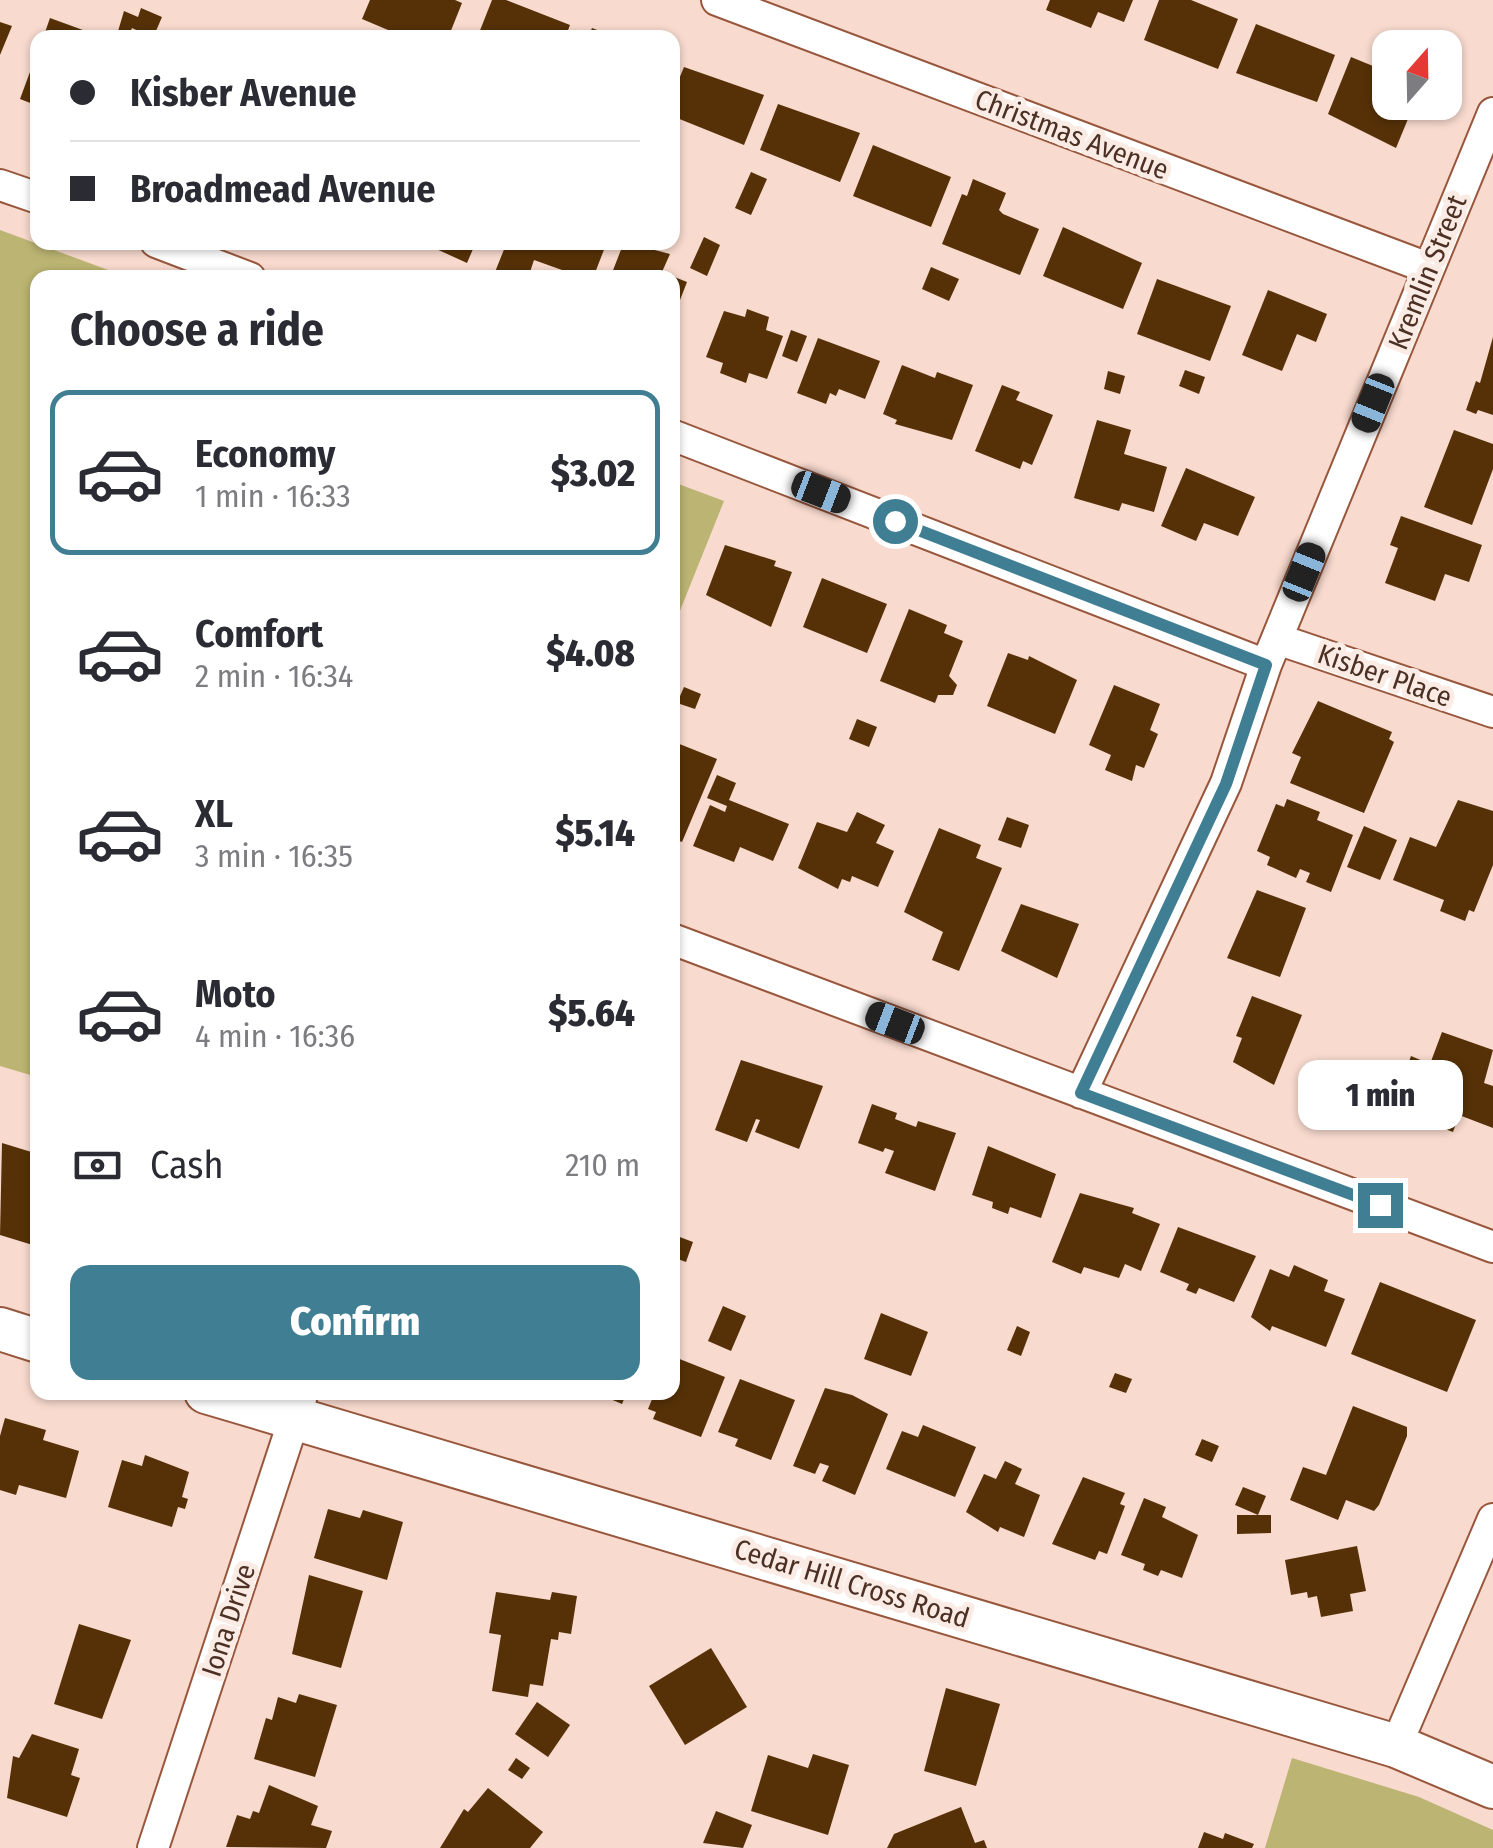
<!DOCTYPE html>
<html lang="en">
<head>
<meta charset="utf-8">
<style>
  :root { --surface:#fff; --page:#f7f7f7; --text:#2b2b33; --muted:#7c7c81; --line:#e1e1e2; --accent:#3f7e93 }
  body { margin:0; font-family:"Fira Sans Condensed",sans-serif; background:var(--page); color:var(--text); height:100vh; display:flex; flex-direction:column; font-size:38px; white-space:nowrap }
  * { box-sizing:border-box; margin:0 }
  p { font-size:32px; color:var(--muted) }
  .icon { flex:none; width:55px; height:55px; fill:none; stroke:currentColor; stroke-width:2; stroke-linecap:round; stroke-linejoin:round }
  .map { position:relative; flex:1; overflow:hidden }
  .sheet { position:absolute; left:30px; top:270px; width:650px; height:1130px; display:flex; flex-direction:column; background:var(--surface); border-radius:20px; box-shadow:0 2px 8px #0004 }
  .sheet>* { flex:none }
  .guide { position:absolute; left:30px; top:30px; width:650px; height:220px; border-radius:20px; box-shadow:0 2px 8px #0004; display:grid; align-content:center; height:220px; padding:0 40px; background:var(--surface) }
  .needle { width:65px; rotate:20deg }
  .fabs { position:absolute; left:1372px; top:30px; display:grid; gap:20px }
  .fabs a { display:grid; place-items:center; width:90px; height:90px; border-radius:20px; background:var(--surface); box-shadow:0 2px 8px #0004; font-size:50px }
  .end { position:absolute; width:45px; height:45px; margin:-22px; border:12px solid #3f7e93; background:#fff; box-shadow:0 0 0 5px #fff }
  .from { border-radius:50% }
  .bubble { position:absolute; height:70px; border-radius:20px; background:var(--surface); box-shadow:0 2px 8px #0004; font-size:32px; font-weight:800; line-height:70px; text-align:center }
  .car { position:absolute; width:30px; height:60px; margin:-30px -15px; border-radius:12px; box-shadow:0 0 8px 2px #0007; background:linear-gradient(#222 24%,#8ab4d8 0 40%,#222 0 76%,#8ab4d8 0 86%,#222 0) }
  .guide b { display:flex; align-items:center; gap:35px; height:95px; font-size:38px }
  .guide b+b { border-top:2px solid var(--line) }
  .guide i { width:25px; height:25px; background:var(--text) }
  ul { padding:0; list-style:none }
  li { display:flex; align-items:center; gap:30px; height:165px; margin:0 20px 15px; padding:0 20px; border:5px solid transparent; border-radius:20px }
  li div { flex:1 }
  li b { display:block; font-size:38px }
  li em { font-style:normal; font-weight:800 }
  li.current { border-color:var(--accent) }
  li>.icon { width:90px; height:90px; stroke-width:1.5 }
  h2 { padding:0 40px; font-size:45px; line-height:120px }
  .pay { display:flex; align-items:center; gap:25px; height:110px; padding:0 40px; font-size:38px }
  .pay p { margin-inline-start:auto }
  .button { display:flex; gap:20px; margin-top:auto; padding:20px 40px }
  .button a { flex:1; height:115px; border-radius:20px; background:var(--accent); color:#fff; font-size:40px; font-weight:800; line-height:115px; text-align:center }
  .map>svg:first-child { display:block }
  .green { fill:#bbb472 }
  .building { fill:#563107 }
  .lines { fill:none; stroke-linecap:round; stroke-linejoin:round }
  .street-casing { stroke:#98573c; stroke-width:34 }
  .secondary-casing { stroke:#98573c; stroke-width:46 }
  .street { stroke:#fff; stroke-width:30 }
  .secondary { stroke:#fff; stroke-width:42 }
  .route { stroke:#3f7e93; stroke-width:12 }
  .labels { text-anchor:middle; stroke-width:10; stroke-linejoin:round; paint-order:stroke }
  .street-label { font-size:28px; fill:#4d3024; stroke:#faebe5 }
</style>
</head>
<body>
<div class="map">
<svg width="1493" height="1848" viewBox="0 0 1493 1848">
  <rect width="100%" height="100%" fill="#f8dace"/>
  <path class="green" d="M0 230 127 277 38 278 37 1077 0 1066Z
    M673 482 724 501 673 628 672 482Z
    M1292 1758 1419 1797 1493 1830V1848H1265Z"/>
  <path class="building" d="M370 0H455L462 3 448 38H407L362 19Z
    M492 0H506L570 25 565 38H477Z
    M1050 0H1133L1124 22 1098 12 1091 28 1046 10Z
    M1159 0H1191L1238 19 1218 69 1144 40Z
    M141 8 162 17 153 38 132 28 128 38H116L124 11 138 17Z
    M50 18 102 37V38H43Z
    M0 22 12 26 0 55Z
    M1256 24 1335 55 1317 102 1236 73Z
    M592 28 615 37V38H588Z
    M37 53H38V106L20 99Z
    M1351 57 1390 73V102H1415L1396 148 1328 114Z
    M684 67 764 95 744 145 672 116V96Z
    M778 104 860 133 840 182 760 150Z
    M873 145 951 177 931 227 853 196Z
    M751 172 767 179 751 215 735 208Z
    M973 179 1006 193 999 210 1003 214 1039 229 1020 275 942 244 962 194 967 196Z
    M1063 227 1142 263 1123 309 1043 276Z
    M704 237 720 245 707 276 690 268Z
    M421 242H476L467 263Z
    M507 242H607L593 278H559L562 270 534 260 528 278 495 272Z
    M624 242 670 254 662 272 687 282 673 318 672 278H610Z
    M931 267 959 279 949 301 922 289Z
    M1157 279 1231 306 1210 361 1137 334Z
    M1268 290 1327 314 1316 342 1297 334 1282 371 1242 355Z
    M747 309 769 317 766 330 783 336 767 379 749 373 746 383 720 373 723 363 706 357 724 311 745 317Z
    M791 330 807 336 797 362 782 356Z
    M1493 337V415L1478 410 1476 414 1466 410 1476 381 1480 383Z
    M818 338 880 361 865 399 839 389 836 396 830 393 826 404 797 393Z
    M902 365 935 378 937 372 973 385 952 440 895 424 897 420 883 414Z
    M1185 370 1205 377 1199 394 1179 386Z
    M1108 371 1125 376 1120 394 1104 389Z
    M1002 385 1020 392 1016 400 1053 415 1032 465 1023 461 1020 469 975 451Z
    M1097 420 1131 430 1124 454 1167 467 1154 512 1122 503 1119 511 1074 498Z
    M1454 430 1493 444V469L1472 525 1424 507Z
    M1186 468 1255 497 1238 536 1204 523 1196 541 1161 526Z
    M1401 516 1482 545 1469 582 1445 574 1435 601 1385 583 1398 548 1390 545Z
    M725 545 776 561 774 566 792 572 771 627 706 595Z
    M822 578 887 604 867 653 803 627Z
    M909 609 947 625 944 633 963 641 949 676 957 685 953 695H938L935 703 880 681Z
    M1008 653 1028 660 1029 656 1077 680 1055 734 987 706Z
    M1114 685 1160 704 1150 730 1158 734 1144 768 1136 765 1132 781 1105 770 1111 755 1089 745Z
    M684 687 701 694 695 709 677 703Z
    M1318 701 1392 732 1389 739 1394 742 1364 813 1290 783 1301 757 1292 753Z
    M857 719 877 727 869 747 849 739Z
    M672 741 717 759 682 842 672 838Z
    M717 775 736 783 729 800 789 824 773 861 740 847 734 862 693 846 710 805 725 812 727 806 707 798Z
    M1287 799 1320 812 1317 820 1353 835 1331 892 1306 882 1310 873 1300 869 1296 878 1267 865 1270 857 1257 851 1276 804 1284 807Z
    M1458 800 1493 811V865L1474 912 1469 910 1465 921 1440 911 1444 900 1393 880 1410 837 1436 847Z
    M857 812 885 825 876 843 894 851 878 887 852 876 850 882 842 879 838 889 798 868 817 822 847 832Z
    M1007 817 1029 825 1021 848 998 840Z
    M1364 826 1397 840 1380 880 1347 867Z
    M939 828 981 845 976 858 1002 868 959 971 932 960 943 932 904 912Z
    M1257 890 1306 908 1280 977 1227 958Z
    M1021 904 1079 924 1057 978 1001 951Z
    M1252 996 1302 1015 1274 1085 1233 1062 1242 1038 1236 1036Z
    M1442 1032 1493 1050 1484 1083 1493 1086V1128L1459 1115 1453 1132 1411 1116 1417 1098 1398 1091 1411 1056 1430 1064Z
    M741 1060 823 1086 799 1149 755 1132 760 1120 756 1119 747 1142 715 1130Z
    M872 1104 897 1113 895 1119 916 1127 918 1121 956 1133 935 1191 885 1173 894 1151 885 1148 883 1152 858 1143Z
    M1341 1104 1361 1111 1355 1126 1336 1120Z
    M2 1143 38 1154 36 1246 0 1235Z
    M988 1146 1056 1174 1041 1218 1010 1207 1008 1214 992 1208 993 1202 972 1195Z
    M1080 1193 1134 1208 1132 1213 1160 1224 1141 1271 1125 1264 1119 1278 1084 1267 1081 1274 1052 1262Z
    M1178 1227 1256 1256 1234 1302 1199 1288 1196 1294 1186 1290 1189 1284 1160 1272Z
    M677 1236 693 1242 686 1262 672 1257Z
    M1294 1265 1328 1280 1324 1291 1345 1299 1326 1347 1272 1326 1270 1331 1251 1317 1270 1269 1289 1277Z
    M1380 1282 1476 1320 1447 1392 1351 1354Z
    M723 1306 746 1316 731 1351 708 1341Z
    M881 1313 928 1332 911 1376 864 1359Z
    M1017 1326 1030 1332 1021 1356 1007 1350Z
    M672 1356 725 1377 701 1437 653 1419 656 1412 648 1409 655 1392H672Z
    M1115 1373 1132 1379 1126 1393 1109 1387Z
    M740 1379 795 1400 771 1460 735 1446 738 1439 718 1432Z
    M825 1388 852 1395 888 1414 855 1495 822 1481 829 1466 820 1463 815 1474 793 1466Z
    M594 1392H627L622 1404Z
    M1353 1406 1407 1427V1436L1379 1505 1374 1511 1346 1500 1338 1520 1290 1500 1303 1467 1326 1475Z
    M5 1418 46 1430 43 1440 79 1451 66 1498 19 1485 16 1495 0 1490V1436Z
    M923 1425 976 1447 955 1497 886 1469 902 1431 918 1437Z
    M1202 1439 1219 1446 1212 1462 1195 1455Z
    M145 1455 189 1472 182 1497 188 1499 185 1509 178 1507 172 1527 108 1507 122 1460 142 1466Z
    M1005 1461 1022 1469 1015 1484 1040 1495 1024 1537 1000 1527 998 1532 966 1512 984 1474 996 1479Z
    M1083 1477 1125 1493 1120 1504 1125 1506 1107 1554 1099 1551 1095 1560 1052 1544Z
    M1243 1487 1266 1496 1258 1515 1235 1505Z
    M1144 1498 1166 1507 1162 1517 1198 1535 1182 1578 1161 1570 1158 1576 1143 1570 1145 1564 1121 1555Z
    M328 1509 360 1518 363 1510 403 1522 387 1580 314 1558Z
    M1237 1515H1271V1533L1237 1534Z
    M1357 1546 1366 1591 1350 1594 1353 1611 1321 1617 1317 1596 1308 1598 1307 1592 1291 1595 1285 1560Z
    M309 1575 363 1591 341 1668 292 1654Z
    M496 1592 550 1600 552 1592 577 1596 571 1634 559 1632 558 1640 551 1639 543 1686 530 1684 528 1697 492 1691 501 1635 489 1633Z
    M79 1624 131 1640 102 1719 54 1704Z
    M711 1648 747 1707 685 1745 649 1686Z
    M946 1688 1000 1704 976 1786 924 1771Z
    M299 1694 337 1705 315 1777 254 1759 266 1718 272 1720 278 1697 296 1703Z
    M537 1702 570 1725 548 1757 515 1734Z
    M32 1734 79 1749 71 1775 80 1778 67 1817 7 1798 13 1756 19 1758Z
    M813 1754 849 1765 828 1835 751 1811 768 1755 808 1768Z
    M516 1758 530 1768 522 1779 508 1770Z
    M269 1785 318 1806 311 1825 332 1831 326 1848 226 1847 237 1815 250 1819 253 1811 259 1813Z
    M488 1788 543 1832 530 1848H440L464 1809 468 1812Z
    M961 1807 975 1843 984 1840 987 1848H887L894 1834Z
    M716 1811 752 1825 743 1848 703 1843Z
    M1204 1832 1223 1839 1225 1833 1254 1844 1252 1848H1198Z"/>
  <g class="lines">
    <g class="street-casing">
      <path id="street" d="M717 0 1428 268
        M0 185 38 198
        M156 242 250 278
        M672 435 1266 665
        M1277 639 1493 712
        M672 939 1493 1247
        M1081 1093 1226 783 1266 665 1493 113
        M1396 1746 1493 1519
        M153 1848 303 1392"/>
    </g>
    <g class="secondary-casing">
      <path id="secondary" d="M0 1329 38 1341
        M206 1392 1396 1746 1493 1787"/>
    </g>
    <use href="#street" class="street"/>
    <use href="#secondary" class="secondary"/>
  </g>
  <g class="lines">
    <path class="route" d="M895 521 1266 665 1226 784 1081 1093 1380 1205"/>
  </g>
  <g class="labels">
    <g class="street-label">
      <text transform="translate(1072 134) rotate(21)" y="10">Christmas Avenue</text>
      <text transform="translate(1427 272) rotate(-68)" y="10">Kremlin Street</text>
      <text transform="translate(1385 675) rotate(19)" y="10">Kisber Place</text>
      <text transform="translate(852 1583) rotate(17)" y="10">Cedar Hill Cross Road</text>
      <text transform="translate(228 1620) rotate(-72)" y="10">Iona Drive</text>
    </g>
  </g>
</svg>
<div class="fabs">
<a><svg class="needle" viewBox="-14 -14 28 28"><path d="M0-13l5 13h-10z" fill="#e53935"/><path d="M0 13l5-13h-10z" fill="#7c7c81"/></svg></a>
</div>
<i class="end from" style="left:895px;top:521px"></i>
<i class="end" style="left:1380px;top:1205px"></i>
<div class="bubble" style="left:1298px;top:1060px;width:165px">1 min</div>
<i class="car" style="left:1373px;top:403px;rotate:202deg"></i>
<i class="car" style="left:821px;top:492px;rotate:111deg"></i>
<i class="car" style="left:1304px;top:572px;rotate:22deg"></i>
<i class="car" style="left:895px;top:1023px;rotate:291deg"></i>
<div class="guide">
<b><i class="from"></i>Kisber Avenue</b>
<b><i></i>Broadmead Avenue</b>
</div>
<section class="sheet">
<h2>Choose a ride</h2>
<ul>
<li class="current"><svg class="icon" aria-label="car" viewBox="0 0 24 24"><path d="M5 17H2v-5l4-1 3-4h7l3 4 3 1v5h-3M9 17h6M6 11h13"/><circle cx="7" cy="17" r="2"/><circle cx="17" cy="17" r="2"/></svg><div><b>Economy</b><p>1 min · 16:33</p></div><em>$3.02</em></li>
<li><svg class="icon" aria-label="car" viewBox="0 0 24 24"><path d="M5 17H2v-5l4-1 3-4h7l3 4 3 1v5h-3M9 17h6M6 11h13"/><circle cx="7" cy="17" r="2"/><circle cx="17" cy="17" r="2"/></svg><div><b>Comfort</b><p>2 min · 16:34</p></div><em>$4.08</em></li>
<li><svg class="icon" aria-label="car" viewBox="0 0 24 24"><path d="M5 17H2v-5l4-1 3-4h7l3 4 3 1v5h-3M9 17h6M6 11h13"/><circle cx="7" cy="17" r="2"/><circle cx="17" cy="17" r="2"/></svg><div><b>XL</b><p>3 min · 16:35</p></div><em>$5.14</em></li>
<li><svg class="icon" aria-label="car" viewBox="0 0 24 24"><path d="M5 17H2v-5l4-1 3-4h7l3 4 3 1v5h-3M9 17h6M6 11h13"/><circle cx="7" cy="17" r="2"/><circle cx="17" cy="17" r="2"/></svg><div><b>Moto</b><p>4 min · 16:36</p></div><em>$5.64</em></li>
</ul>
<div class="pay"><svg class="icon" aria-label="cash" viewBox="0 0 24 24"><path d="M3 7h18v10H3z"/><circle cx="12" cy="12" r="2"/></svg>Cash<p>210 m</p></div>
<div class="button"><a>Confirm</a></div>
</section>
</div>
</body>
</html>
